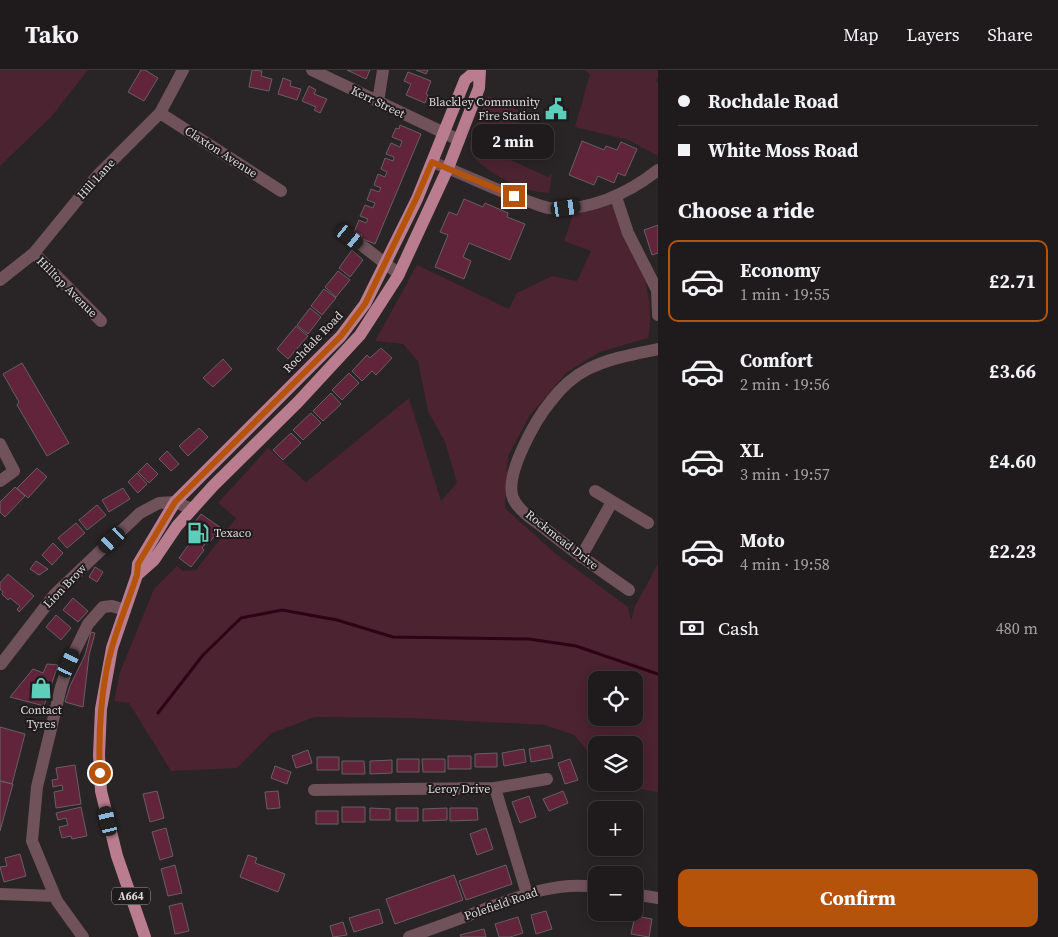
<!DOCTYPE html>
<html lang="en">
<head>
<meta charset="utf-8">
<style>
  :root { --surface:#1f1b1c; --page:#272425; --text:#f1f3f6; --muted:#a1a1a3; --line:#3c393b; --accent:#b45309 }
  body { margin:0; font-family:"Source Serif 4",serif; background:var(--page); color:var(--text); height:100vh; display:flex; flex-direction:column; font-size:19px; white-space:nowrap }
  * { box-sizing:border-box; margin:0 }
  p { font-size:16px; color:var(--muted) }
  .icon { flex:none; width:28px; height:28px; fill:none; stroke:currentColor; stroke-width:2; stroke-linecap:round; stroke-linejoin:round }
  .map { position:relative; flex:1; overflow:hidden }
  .drawer { display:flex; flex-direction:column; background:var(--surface); width:400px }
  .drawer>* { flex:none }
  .hud { display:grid; align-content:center; height:110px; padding:0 20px; background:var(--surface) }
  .controls { position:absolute; left:588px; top:601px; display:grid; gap:10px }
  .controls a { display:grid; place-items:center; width:55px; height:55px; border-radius:10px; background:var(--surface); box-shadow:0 2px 12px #0003,0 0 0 1px var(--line); font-size:25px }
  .end { position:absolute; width:22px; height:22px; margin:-11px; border:6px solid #b45309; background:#fff; box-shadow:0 0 0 2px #fff }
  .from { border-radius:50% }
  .bubble { position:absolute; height:35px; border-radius:10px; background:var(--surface); box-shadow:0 2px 12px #0003,0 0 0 1px var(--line); font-size:16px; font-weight:700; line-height:35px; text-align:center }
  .car { position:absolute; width:15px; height:30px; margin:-15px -8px; border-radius:6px; box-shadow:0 0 4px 1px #0007; background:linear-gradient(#222 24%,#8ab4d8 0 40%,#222 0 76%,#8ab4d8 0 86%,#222 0) }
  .hud b { display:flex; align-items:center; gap:18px; height:48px; font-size:19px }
  .hud b+b { border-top:1px solid var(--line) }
  .hud i { width:12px; height:12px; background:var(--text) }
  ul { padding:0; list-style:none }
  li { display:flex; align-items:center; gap:15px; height:82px; margin:0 10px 8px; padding:0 10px; border:2px solid transparent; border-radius:10px }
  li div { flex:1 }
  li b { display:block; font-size:19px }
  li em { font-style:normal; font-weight:700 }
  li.on { border-color:var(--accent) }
  li>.icon { width:45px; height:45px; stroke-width:1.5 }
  h2 { padding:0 20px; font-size:22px; line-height:60px }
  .pay { display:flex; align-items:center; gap:12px; height:55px; padding:0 20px; font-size:19px }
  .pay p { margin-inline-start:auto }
  .button { display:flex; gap:10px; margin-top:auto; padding:10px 20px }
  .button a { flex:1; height:58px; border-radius:10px; background:var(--accent); color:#fff; font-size:20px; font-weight:700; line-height:58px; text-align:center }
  header { display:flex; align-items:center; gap:30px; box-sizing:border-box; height:70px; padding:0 25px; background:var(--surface); border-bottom:1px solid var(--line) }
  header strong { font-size:24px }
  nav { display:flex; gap:28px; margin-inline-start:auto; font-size:18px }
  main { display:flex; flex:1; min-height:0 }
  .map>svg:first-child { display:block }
  .green { fill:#4b2331; fill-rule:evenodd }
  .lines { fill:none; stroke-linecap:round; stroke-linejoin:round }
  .stream { stroke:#2e0315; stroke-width:3 }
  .building { fill:#61243b; stroke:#666062 }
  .minor { stroke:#70525b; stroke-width:12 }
  .major { stroke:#b97d8f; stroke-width:12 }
  .route { stroke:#b45309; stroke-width:6 }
  .labels { text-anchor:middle; stroke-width:4; stroke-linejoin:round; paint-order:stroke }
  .shield { fill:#1f1b1c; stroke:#a5a1a2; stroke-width:1 }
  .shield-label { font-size:11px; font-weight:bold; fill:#dfdbdc }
  .street-label { font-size:12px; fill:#dfdbdc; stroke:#1f1b1c }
  .poi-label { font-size:12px; fill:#dfdbdc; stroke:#1f1b1c; text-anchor:end }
</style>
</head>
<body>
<header>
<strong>Tako</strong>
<nav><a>Map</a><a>Layers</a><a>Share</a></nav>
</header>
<main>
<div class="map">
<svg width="658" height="867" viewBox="0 0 658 867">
  <rect width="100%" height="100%" fill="#292425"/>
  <path class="green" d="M0 0H88L51 47 0 96Z
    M584 0H658V6L656 11 658 13V86L628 70 575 57 590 4Z
    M488 26 523 43 504 87 548 107 552 103 549 123C543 122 536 122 529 120 515 116 471 95 470 78 470 69 484 36 488 26Z
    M615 132C632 174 658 221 648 268L600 282 567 302 530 345 508 386 505 438 556 484 628 537 631 550 635 536 658 494V722L629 717 615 713 634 712V675H596V698L592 693 585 678 574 665 545 655 410 648 315 647 272 663 237 698 171 701 129 633 114 631 120 602 154 519 177 496 183 501 196 500 236 448 218 433 268 378 306 412 409 328 441 431 457 413 445 372 428 341 418 291 403 274 375 271 417 195 509 239 517 223 552 206 577 211 591 181 564 171 575 139ZM596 610H634V648H596Z"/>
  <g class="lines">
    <path class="stream" d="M158 643 203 585 241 548 282 540 337 550 393 567 529 569 576 576 658 604"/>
  </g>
  <path class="building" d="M141 0H145L158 8 144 31 128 22Z
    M252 0 262 1 261 6 272 9 269 21 249 17Z
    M347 0H370L366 9Z
    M416 0H428L426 4Z
    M408 2 431 11 426 24 428 25 425 33 406 25 411 14 404 11Z
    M283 8 291 11 290 16 301 19 297 30 278 24Z
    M309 16 316 20 314 24 327 29 320 43 314 40 316 37 302 31Z
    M400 55 421 64 375 174 361 168 362 165 354 162 359 150 366 153 368 149 360 146 365 135 373 138 375 133 367 130 371 119 379 122 381 118 374 115 378 104 385 107 387 102 381 99 385 88 393 91 394 87 386 84 391 73 400 77 402 71 392 67 396 58 399 59Z
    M582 71 604 80 606 76 617 80 621 72 637 79 625 106 618 103 614 113 598 106 594 115 569 105Z
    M464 129 483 137 485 133 508 143 507 147 525 154 510 190 469 173 463 187 471 191 464 209 435 197 448 165 440 162 449 142 457 145Z
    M658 155V183L652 185 644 160Z
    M352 180 363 190 350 207 339 198Z
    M338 201 350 210 336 227 325 217Z
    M324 219 336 228 322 245 311 236Z
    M310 238 321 247 308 264 297 255Z
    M296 256 308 266 288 289 277 279Z
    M381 278 392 288 376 305 372 301 362 311 352 301 367 285 370 288Z
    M223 289 232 299 213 317 203 308Z
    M22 293 69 373 47 386 17 335 19 332 3 304Z
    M349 303 359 313 342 330 332 320Z
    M331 323 341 334 323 351 313 341Z
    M311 343 321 353 303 370 293 360Z
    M199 358 208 367 188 386 179 376Z
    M291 363 301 373 283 390 273 380Z
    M167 381 179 394 171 401 159 389Z
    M147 393 158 404 149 413 138 402Z
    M37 398 47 407 28 428 17 418Z
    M137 403 147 414 138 423 128 412Z
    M15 417 25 426 5 447 0 442V432Z
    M123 418 130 429 109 442 102 430Z
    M97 435 106 445 87 460 79 450Z
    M201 444 221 458 208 474 206 473 202 478 204 480 191 497 179 488 196 465 189 460Z
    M76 453 85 463 67 478 58 468Z
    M53 473 63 483 52 495 42 485Z
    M36 491 48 499 39 505 30 499Z
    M95 497 103 502 97 512 89 507Z
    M8 504 34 526 19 542 17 539 20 536 10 528 8 530 2 524 3 522 0 519V513Z
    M73 528 88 541 78 552 63 540Z
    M56 545 71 558 61 570 46 557Z
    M91 562 95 563 89 585 83 637 65 632 70 616 85 585Z
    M47 594 58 595 44 636 10 627 33 599 43 603Z
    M0 657 25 664 12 714 0 711Z
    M550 675 553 688 531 692 529 679Z
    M524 679 526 692 504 696 502 683Z
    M308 680 312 693 296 698 292 686Z
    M497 683V697H475V684Z
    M448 686H471V699H448Z
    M317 687H339V700H317Z
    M397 689H419V702H397Z
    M422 689H445V702H423Z
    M570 689 578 710 565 714 558 693Z
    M392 690V703L370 704V691Z
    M342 691H364L365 704H342Z
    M75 695 81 734 56 738 54 722 63 720 62 715 53 717 52 710 58 709 56 698Z
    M275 696 291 702 287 714 271 708Z
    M0 711 13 714 0 761Z
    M157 721 164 748 150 752 143 724Z
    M278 721 280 738 267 739 265 722Z
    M563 721 568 733 549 741 543 729Z
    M529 726 536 747 520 753 512 732Z
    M81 737 87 766 72 769 71 766 62 768 59 757 68 755 66 748 58 750 56 743Z
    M342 737H365V752H342Z
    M370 738 390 739V750H370Z
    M396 738H418V751H396Z
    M447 738V750L423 751V739Z
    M450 738H477L478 750 450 751Z
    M316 741H338V754H316Z
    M166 758 173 786 160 790 152 762Z
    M486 758 493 779 477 785 470 764Z
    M20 784 26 806 4 812 0 797 7 796 5 788Z
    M248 785 257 788 255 793 285 804 278 822 240 807Z
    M175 795 182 823 168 826 161 799Z
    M506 795 512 814 466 830 459 811Z
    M454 805 463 830 395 854 386 829Z
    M182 833 189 861 175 864 169 836Z
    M379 839 383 853 354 862 349 848Z
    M546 841 552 859 536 864 531 845Z
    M635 846 652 849 649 867 631 864Z
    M518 847 523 863 510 867H499L495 854Z
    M343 852 347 865 333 867 330 856Z
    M484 859 486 867H461L460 865Z"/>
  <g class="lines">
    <path class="minor" d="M312 0 459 70
      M378 32 383 0
      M160 43 281 121
      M432 92C464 104 495 120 527 131 534 133 542 137 549 138 588 142 628 124 658 100
      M616 127 628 163 657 220 658 245
      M351 167 399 204
      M34 183 101 251
      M0 210 34 183 97 106 160 43 183 0
      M0 374 14 401 0 411
      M595 421 648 453
      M581 487 612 432
      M629 520C600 500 571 480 543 457 533 450 518 440 513 428 504 405 536 349 551 331 561 318 574 306 588 299 610 288 634 284 658 279
      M1 594 55 524 140 443 159 433 175 432 192 439
      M495 718 547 709
      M314 720 495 718 527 824
      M0 824 55 826
      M634 824 658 828
      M83 867 57 831 32 771 37 717 61 617 69 593 88 554 103 537 112 536 125 540
      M409 867C434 858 460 849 485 839 521 826 557 811 596 817"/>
    <path class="major" d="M137 505 154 490 177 456 213 416 298 332 360 265 398 206 448 98 479 18 480 0
      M145 867 117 786 101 721 99 685 101 639 112 578 137 505 138 494 175 432 341 266 365 234 417 129 465 10 477 0"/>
  </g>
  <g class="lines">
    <path class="route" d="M100 703C98 665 101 615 112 577 119 553 129 529 137 505L138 494 175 432 341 266 365 234 416 129 432 92 514 126"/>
  </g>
  <defs>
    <g id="civic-bare" transform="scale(1.725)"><path d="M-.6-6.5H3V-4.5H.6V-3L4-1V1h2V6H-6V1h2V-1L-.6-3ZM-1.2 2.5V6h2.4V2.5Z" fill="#5dceb9" stroke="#1f1b1c" stroke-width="2.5" paint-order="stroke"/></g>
    <g id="fuel-bare" transform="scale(1.725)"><path d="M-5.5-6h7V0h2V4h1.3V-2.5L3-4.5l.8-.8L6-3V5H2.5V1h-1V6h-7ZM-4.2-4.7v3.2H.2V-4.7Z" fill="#5dceb9" stroke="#1f1b1c" stroke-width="2.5" paint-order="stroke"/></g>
    <g id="shop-bare" transform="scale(1.725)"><path d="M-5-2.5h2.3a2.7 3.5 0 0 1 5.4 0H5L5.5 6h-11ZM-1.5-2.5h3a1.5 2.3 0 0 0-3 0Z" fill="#5dceb9" stroke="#1f1b1c" stroke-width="2.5" paint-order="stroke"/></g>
  </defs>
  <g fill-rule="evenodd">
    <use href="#civic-bare" x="556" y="39"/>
    <use href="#fuel-bare" x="198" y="463"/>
    <use href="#shop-bare" x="41" y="618"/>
  </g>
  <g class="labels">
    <rect class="shield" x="112" y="817.5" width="38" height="17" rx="4"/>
    <g class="shield-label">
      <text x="131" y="830">A664</text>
    </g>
    <g class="street-label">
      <text transform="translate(378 32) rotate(26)" y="4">Kerr Street</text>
      <text transform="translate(221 82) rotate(33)" y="4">Claxton Avenue</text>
      <text transform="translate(96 109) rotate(-48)" y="4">Hill Lane</text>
      <text transform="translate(67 217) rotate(45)" y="4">Hilltop Avenue</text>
      <text transform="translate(313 272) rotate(-46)" y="4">Rochdale Road</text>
      <text transform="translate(562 470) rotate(38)" y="4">Rockmead Drive</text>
      <text transform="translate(65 516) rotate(-46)" y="4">Lion Brow</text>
      <text x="459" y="723">Leroy Drive</text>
      <text transform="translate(501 834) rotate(-19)" y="4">Polefield Road</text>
    </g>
    <g class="poi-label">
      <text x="540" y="36">Blackley Community<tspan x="540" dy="14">Fire Station</tspan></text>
      <text x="214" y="467" text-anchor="start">Texaco</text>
      <text x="41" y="644" text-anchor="middle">Contact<tspan x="41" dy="14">Tyres</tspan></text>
    </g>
  </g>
</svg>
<div class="controls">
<a><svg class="icon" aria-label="locate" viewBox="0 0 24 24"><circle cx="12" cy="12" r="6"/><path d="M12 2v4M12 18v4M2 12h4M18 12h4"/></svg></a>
<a><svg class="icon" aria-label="layers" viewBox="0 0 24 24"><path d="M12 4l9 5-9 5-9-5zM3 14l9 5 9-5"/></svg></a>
<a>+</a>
<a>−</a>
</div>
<i class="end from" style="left:100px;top:703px"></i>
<i class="end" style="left:514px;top:126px"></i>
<div class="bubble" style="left:472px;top:54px;width:82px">2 min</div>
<i class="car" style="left:566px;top:138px;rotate:82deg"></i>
<i class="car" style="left:350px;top:167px;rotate:129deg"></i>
<i class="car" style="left:112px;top:470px;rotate:227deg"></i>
<i class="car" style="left:69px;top:593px;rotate:25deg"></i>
<i class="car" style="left:108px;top:751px;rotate:347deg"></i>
</div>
<section class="drawer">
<div class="hud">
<b><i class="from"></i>Rochdale Road</b>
<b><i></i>White Moss Road</b>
</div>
<h2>Choose a ride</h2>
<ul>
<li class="on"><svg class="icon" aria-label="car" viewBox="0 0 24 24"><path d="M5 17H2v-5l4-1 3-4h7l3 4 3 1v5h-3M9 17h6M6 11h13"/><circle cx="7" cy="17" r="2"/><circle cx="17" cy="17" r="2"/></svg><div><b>Economy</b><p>1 min · 19:55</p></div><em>£2.71</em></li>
<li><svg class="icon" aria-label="car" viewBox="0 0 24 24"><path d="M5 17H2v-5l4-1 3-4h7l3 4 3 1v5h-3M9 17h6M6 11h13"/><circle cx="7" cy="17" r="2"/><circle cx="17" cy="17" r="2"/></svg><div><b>Comfort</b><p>2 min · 19:56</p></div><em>£3.66</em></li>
<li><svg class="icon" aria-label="car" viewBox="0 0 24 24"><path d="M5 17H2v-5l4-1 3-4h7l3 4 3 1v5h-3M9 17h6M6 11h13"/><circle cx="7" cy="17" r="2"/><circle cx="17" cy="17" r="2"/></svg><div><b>XL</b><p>3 min · 19:57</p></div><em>£4.60</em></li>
<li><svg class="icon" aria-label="car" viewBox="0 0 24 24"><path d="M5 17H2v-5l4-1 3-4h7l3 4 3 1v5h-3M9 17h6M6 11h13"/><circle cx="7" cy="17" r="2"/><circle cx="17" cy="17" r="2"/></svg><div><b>Moto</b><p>4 min · 19:58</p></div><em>£2.23</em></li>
</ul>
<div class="pay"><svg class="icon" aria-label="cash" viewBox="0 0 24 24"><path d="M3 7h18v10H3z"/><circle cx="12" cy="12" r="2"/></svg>Cash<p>480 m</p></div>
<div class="button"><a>Confirm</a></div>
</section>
</main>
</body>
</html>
